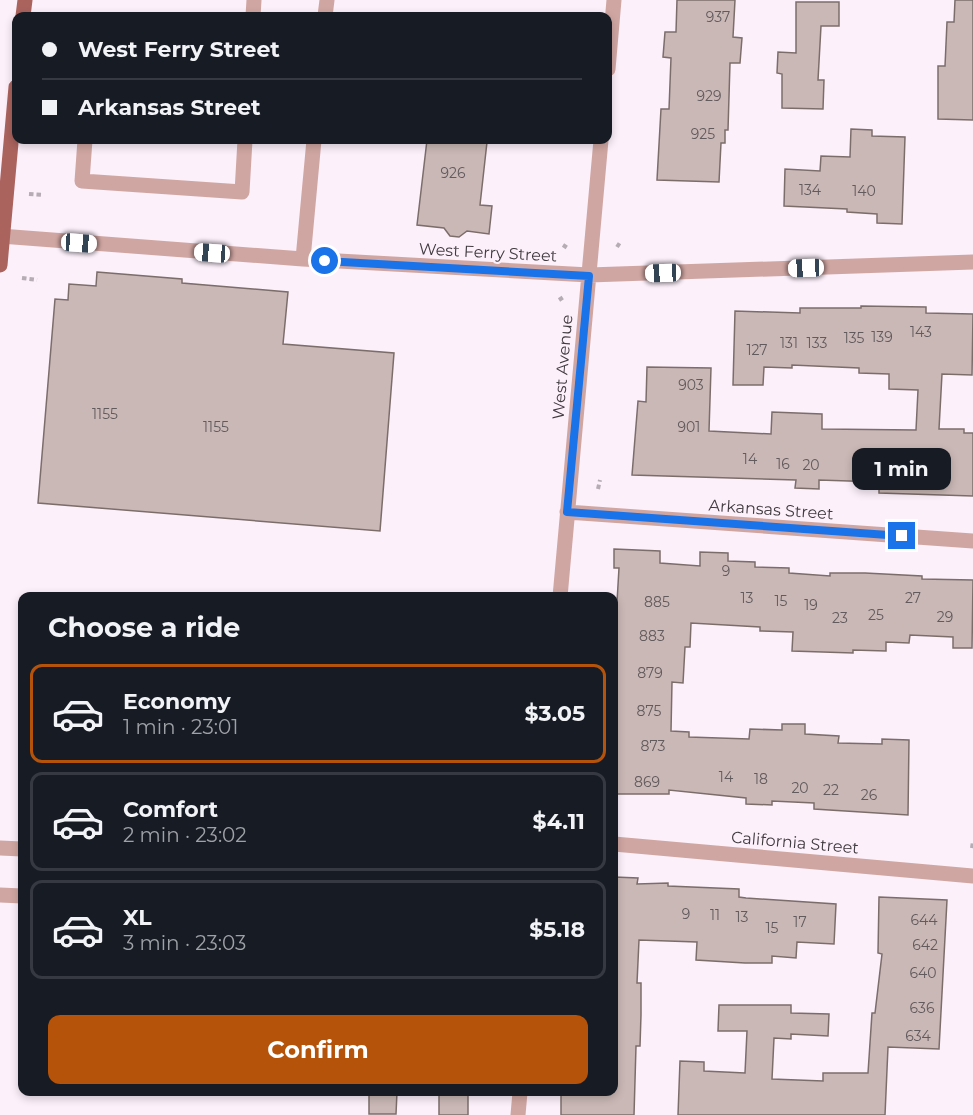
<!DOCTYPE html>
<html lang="en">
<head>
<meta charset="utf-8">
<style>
  :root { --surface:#171b24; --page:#242831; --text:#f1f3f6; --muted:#9ea1a6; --line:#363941; --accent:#b45309 }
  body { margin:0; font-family:Montserrat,sans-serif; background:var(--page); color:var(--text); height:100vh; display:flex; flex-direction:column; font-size:22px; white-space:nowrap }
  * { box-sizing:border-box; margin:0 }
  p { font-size:20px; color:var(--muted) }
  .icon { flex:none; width:33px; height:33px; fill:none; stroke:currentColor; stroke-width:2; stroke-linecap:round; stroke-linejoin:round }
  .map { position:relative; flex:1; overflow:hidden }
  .drawer { position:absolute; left:18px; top:592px; width:600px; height:504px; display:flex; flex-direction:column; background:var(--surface); border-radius:12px; box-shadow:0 3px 9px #0003 }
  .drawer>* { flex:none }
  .top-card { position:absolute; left:12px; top:12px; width:600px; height:132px; border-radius:12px; box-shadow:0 3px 9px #0003; display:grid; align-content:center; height:132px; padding:0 30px; background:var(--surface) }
  .end { position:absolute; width:27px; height:27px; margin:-14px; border:8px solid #1a73e8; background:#fff; box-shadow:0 0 0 3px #fff }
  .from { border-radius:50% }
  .bubble { position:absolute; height:42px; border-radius:12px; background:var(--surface); box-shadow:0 3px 9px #0003; font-size:20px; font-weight:700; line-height:42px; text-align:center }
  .car { position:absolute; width:18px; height:36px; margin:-18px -9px; border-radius:8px; box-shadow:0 0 4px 2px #0007; background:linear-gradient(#fff 24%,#345 0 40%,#fff 0 76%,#345 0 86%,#fff 0) }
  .top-card b { display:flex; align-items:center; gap:21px; height:57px; font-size:22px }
  .top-card b+b { border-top:2px solid var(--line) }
  .top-card i { width:15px; height:15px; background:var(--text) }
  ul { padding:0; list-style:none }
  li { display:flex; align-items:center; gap:18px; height:99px; margin:0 12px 9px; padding:0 18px; border:3px solid var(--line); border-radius:12px }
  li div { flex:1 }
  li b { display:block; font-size:22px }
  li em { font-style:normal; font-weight:700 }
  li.selected { border-color:var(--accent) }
  li>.icon { width:54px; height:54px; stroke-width:1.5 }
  h2 { padding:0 30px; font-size:27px; line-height:72px }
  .primary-button { display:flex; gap:12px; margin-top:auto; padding:12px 30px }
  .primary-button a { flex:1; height:69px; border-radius:12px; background:var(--accent); color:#fff; font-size:24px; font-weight:700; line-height:69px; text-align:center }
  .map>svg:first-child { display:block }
  .building { fill:#cab8b6; stroke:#7c6d6b; stroke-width:1.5 }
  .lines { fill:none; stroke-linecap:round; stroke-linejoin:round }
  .path { stroke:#b5acb4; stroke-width:4; stroke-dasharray:4.5 3; stroke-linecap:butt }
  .minor { stroke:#d0a6a2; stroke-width:15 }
  .major { stroke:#ab635e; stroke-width:15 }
  .route { stroke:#1a73e8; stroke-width:8 }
  .labels { text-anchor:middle; stroke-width:4.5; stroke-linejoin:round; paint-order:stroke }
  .number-label { font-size:14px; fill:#625a5d }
  .street-label { font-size:16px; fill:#403b3f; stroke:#fcf0fb }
</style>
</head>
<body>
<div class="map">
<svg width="973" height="1115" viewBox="0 0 973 1115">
  <rect width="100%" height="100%" fill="#fcf0fb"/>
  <path class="building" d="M677 0H735L733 37 742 38 740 63H730L728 130H725V143H721L719 182 657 180 661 109H669L671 58 663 57 665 32H676Z
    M955 0H973V120L938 119V66H945L947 22H954Z
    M796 2H839V26H821L818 80H824L823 109 782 108V74L777 73 778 52 796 53Z
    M851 129 872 130V136L905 137 902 224 877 223V214L847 212V209L784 206 785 169 820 171 821 156 850 157Z
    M427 140 487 142 480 205 492 206 489 234 467 231 459 237 450 236 444 228 417 225Z
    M97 272 182 279V283L288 292 283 344 394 353 380 531 38 503 55 299 68 300 69 284 96 286Z
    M861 306 926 307V313L973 314 972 375 942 374 939 429H964V433H973V496L879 493V482L819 480V489L795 488 796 480 632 475 638 401 646 402 647 367 711 368 709 431 771 434 772 412 822 414V429L916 430 918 390 889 389V374L859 373V368L792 365V368L764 367 763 385H733L735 311 800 313V308H861Z
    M614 549 660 551V563L700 566V552L728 553V561L755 562V567L789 568V573L830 576V573H865L922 576V579L973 580 972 648H953V637L910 635 909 643 886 642V651L853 650V653L792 651 793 632 760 631V627L691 623 690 647H685L683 683 672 682 671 731 689 732V737L749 739 750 729 782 730V724H805V734L839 736 838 743 882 744V739L909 740 908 815 814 809V803L772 801V805L746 804V798L669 790V794H614V619H616L619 568H614Z
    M614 877 638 878 637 884 668 883V886L739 889V897L746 898 836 904 834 944 797 942 796 958 772 956V963H745L696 960 697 942 639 940 637 983H641V1015L640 1046H636L634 1115H561V1092H614Z
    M879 897 947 900 939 1049 888 1047 885 1115H678L680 1061 704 1062V1071L745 1073 747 1031H718L719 1005H791V1013L829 1014 828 1036 791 1034V1039L774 1038 772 1079 823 1081V1073H868L872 1013H875L882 954 878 953Z
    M369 1092H397L396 1114H369Z
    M439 1092H468V1115H439Z"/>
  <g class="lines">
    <path class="path" d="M29 194 43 195
      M563 245 569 249
      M617 247 621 241
      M22 278 37 280
      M559 300 565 296
      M598 489 600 480
      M972 848 973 841"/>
    <path class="minor" d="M253 16 254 0
      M325 16 327 0
      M608 69 614 0
      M85 140 82 181 242 192 245 140
      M0 236 303 259 589 275 973 262
      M303 259 314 140
      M567 512 973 541
      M560 597 601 140
      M614 844 973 876
      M0 848 22 849
      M0 895 22 896
      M518 1115 520 1092"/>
    <path class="major" d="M23 16 25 0
      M0 265 16 87"/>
  </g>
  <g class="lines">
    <path class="route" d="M325 261 589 276 567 512 902 536"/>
  </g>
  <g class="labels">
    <g class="number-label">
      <text x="718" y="22">937</text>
      <text x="709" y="101">929</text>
      <text x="703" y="139">925</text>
      <text x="453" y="178">926</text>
      <text x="810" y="195">134</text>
      <text x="864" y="196">140</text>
      <text x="921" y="337">143</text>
      <text x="882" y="342">139</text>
      <text x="854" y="343">135</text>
      <text x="789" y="348">131</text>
      <text x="817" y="348">133</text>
      <text x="757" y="355">127</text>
      <text x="691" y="390">903</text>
      <text x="105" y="419">1155</text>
      <text x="216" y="432">1155</text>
      <text x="689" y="432">901</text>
      <text x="750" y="464">14</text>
      <text x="783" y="469">16</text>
      <text x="811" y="470">20</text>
      <text x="726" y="576">9</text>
      <text x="747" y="603">13</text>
      <text x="913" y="603">27</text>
      <text x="781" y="606">15</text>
      <text x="657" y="607">885</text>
      <text x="811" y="610">19</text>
      <text x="876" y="620">25</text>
      <text x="945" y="622">29</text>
      <text x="840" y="623">23</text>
      <text x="652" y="641">883</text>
      <text x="650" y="678">879</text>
      <text x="649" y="716">875</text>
      <text x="653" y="751">873</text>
      <text x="726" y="782">14</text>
      <text x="761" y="784">18</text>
      <text x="647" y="787">869</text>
      <text x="800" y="793">20</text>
      <text x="831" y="795">22</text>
      <text x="869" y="800">26</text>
      <text x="686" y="919">9</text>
      <text x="715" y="920">11</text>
      <text x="742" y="922">13</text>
      <text x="924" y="925">644</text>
      <text x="800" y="927">17</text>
      <text x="772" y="933">15</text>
      <text x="925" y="950">642</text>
      <text x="923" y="978">640</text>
      <text x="922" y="1013">636</text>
      <text x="918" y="1041">634</text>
    </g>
    <g class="street-label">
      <text transform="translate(488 252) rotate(3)" y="6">West Ferry Street</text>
      <text transform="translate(562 367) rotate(-85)" y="6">West Avenue</text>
      <text transform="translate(771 509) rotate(4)" y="6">Arkansas Street</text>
      <text transform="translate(795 842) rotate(5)" y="6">California Street</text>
    </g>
  </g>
</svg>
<i class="end from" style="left:325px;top:261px"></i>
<i class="end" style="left:902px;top:536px"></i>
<div class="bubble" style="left:852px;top:448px;width:99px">1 min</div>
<i class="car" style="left:79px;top:243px;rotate:94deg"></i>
<i class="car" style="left:212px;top:253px;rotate:274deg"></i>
<i class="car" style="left:806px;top:268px;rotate:268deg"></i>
<i class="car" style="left:663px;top:273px;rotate:268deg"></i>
<div class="top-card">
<b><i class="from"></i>West Ferry Street</b>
<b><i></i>Arkansas Street</b>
</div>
<section class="drawer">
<h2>Choose a ride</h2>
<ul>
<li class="selected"><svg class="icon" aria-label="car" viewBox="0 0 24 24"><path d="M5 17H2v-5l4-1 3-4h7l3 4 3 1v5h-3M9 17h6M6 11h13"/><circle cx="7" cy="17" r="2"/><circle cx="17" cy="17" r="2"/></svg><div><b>Economy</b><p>1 min · 23:01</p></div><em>$3.05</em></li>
<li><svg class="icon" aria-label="car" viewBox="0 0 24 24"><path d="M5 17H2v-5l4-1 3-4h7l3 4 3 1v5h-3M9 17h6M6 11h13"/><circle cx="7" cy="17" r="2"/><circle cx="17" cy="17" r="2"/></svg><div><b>Comfort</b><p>2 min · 23:02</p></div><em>$4.11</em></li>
<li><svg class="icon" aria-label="car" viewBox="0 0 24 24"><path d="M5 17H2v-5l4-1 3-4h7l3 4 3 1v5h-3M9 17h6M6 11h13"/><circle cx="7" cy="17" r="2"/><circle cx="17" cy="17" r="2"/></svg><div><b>XL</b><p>3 min · 23:03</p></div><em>$5.18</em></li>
</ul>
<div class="primary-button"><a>Confirm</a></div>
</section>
</div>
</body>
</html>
